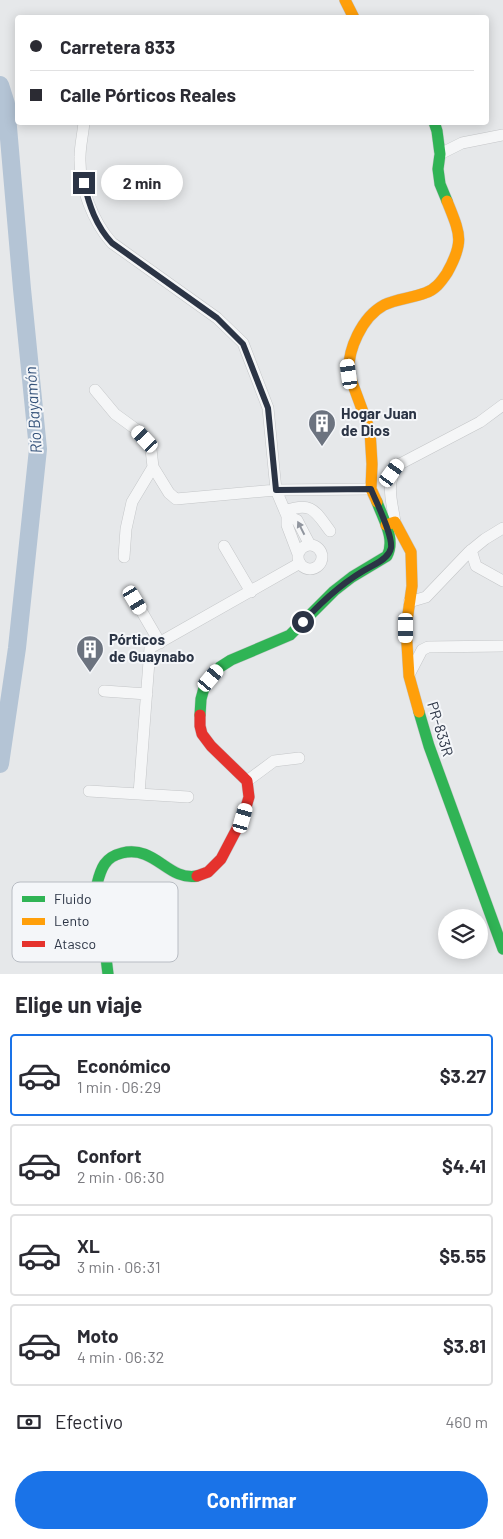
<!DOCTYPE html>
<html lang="es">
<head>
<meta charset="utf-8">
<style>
  :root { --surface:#fff; --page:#f2f2f3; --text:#2b2b33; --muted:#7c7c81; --line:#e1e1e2; --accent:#1a73e8 }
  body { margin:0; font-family:Barlow,sans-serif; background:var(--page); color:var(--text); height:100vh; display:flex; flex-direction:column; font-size:19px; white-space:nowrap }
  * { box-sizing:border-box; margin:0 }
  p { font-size:16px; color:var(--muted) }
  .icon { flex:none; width:28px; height:28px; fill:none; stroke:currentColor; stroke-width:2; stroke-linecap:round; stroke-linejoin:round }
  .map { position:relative; height:974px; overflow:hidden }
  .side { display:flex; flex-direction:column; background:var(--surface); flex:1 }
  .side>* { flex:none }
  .top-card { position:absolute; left:15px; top:15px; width:474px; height:110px; border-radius:5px; box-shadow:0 2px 12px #0003; display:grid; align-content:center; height:110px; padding:0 15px; background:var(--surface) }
  .buttons { position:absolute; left:438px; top:909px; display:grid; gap:10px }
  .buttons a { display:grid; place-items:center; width:50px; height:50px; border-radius:50%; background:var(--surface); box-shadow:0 2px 12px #0003; font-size:25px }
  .end { position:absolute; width:22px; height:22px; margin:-11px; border:6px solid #2b3445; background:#fff; box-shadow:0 0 0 2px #fff }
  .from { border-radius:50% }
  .bubble { position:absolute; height:35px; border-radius:18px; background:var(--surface); box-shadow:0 2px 12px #0003; font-size:16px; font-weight:700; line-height:35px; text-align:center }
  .car { position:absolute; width:15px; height:30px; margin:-15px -8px; border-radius:6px; box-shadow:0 0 4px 1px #0007; background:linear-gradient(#fff 24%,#345 0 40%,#fff 0 76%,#345 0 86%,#fff 0) }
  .top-card b { display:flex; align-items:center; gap:18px; height:48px; font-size:19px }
  .top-card b+b { border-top:1px solid var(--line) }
  .top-card i { width:12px; height:12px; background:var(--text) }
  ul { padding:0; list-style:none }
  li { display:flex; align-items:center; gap:15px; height:82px; margin:0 10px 8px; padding:0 5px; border:2px solid var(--line); border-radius:5px }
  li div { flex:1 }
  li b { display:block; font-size:19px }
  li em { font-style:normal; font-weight:700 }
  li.active { border-color:var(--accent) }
  li>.icon { width:45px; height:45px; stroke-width:1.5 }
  h2 { padding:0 15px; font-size:22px; line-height:60px }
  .pay { display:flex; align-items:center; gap:12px; height:55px; padding:0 15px; font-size:19px }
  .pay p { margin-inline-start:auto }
  .primary-button { display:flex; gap:10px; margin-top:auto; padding:10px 15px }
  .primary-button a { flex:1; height:58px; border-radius:30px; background:var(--accent); color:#fff; font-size:20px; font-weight:700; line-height:58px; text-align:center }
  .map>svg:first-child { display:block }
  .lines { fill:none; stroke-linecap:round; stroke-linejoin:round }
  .river { stroke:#b4c4d5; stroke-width:18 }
  .street-casing { stroke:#c4c6c8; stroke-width:12 }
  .fast-casing { stroke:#c4c6c8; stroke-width:12 }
  .slow-casing { stroke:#c4c6c8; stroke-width:12 }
  .jam-casing { stroke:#c4c6c8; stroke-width:12 }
  .street { stroke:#f5f6f7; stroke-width:11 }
  .fast { stroke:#30b455; stroke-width:11 }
  .slow { stroke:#ff9f0a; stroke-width:11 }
  .jam { stroke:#e5322d; stroke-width:11 }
  .oneway { fill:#90959e }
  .route { stroke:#2b3445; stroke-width:6 }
  .labels { text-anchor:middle; stroke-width:4; stroke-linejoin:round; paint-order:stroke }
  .poi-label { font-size:15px; font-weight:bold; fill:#2b3445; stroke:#f4f6f9; text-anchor:start }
  .street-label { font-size:15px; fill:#2b3445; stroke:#f4f6f9 }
  .water-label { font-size:16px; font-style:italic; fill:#34527a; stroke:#f4f6f9 }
  .key { fill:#f4f6f9; stroke:#b8bcc3; stroke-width:1 }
  .key-label { font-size:14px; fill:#2b3445 }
</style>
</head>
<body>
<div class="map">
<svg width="503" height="974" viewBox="0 0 503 974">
  <rect width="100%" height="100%" fill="#e6e8ea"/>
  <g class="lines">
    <path class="river" d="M0 85 6 104 22 289 38 449 17 648 0 764"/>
    <g class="street-casing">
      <path id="street" d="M84 122C83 134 80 146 80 157 79 186 93 222 112 243L217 318 243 343 268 408 276 490 287 516V525L298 554
        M440 154 462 143 503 135
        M95 390 115 414 137 430 145 439 151 449 153 467 169 493 176 499 276 490 371 489
        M285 511C312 501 315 511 330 531
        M287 516 297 520 310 545
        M395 522C392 502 385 483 398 465L480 422 503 405
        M298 557a12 12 0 1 1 24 0a12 12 0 1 1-24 0Z
        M224 546 251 592
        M471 550 476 566 503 581
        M124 557 126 529 132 502 153 467
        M135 600 160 643
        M409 602 426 597 469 552 485 539 503 528
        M410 673 422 650 428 647 503 646
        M104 691 147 694
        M247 781 274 761 299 758
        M89 791 188 797
        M139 794 150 648 300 563"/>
    </g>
    <g class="fast-casing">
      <path id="fast" d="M434 122 437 131 440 154 438 169 440 184 447 201
        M419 712 429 746 503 949
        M200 715 201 699 204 688 220 667 231 660 290 635 334 591 352 577 387 556C396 539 383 519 377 502
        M108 974 97 884C101 868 105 857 122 853 156 845 167 881 197 876"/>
    </g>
    <g class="slow-casing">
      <path id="slow" d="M345 0 354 18
        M377 502 371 489 372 464 370 431 349 374C347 350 362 317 384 305 396 299 412 298 425 293 435 290 441 282 447 273 465 241 460 234 447 201
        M386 525 395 522 411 552 412 586 406 628 409 676 419 712"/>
    </g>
    <g class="jam-casing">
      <path id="jam" d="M197 876 208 872 221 859 243 817 249 797 247 781 211 746 202 734 200 726V715"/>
    </g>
    <use href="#street" class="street"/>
    <use href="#fast" class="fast"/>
    <use href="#slow" class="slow"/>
    <use href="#jam" class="jam"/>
  </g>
  <defs><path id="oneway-solid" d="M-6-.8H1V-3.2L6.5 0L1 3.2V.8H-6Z" transform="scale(1.25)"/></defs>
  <use class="oneway" href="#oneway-solid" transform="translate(301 528) rotate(-117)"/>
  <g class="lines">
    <path class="route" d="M84 183C89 205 96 226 112 243L217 318 243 344 268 408 276 490 371 489C376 502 393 535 391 548 389 557 380 562 372 566 345 580 324 599 303 622"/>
  </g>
  <defs>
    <g id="building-pin" transform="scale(1.4375)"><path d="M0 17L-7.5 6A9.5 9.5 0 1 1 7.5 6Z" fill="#6c737f" stroke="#f4f6f9"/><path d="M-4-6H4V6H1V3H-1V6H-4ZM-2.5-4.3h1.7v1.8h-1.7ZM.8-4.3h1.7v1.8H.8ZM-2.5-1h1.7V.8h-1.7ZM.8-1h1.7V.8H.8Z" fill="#fff"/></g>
  </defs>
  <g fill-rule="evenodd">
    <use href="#building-pin" x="322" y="423"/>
    <use href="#building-pin" x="90" y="649"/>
  </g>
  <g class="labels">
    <g class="poi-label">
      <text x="341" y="419">Hogar Juan<tspan x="341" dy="17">de Dios</tspan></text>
      <text x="109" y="645">Pórticos<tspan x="109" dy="17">de Guaynabo</tspan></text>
    </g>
    <g class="street-label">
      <text transform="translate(440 729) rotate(73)" y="5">PR-833R</text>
    </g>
    <g class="water-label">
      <text transform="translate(33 410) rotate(-94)" y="6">Río Bayamón</text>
    </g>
  </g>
  <rect x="12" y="882" width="166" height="80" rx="8" class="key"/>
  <rect x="22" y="896" width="23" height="6" fill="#30b455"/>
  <rect x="22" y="918" width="23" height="7" fill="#ff9f0a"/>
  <rect x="22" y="941" width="23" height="6" fill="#e5322d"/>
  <g class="key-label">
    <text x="54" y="904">Fluido</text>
    <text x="54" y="926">Lento</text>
    <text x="54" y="949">Atasco</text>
  </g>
</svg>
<div class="buttons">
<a><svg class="icon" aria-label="layers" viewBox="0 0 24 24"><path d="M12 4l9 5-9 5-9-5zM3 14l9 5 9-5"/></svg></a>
</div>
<i class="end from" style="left:303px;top:622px"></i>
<i class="end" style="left:84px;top:183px"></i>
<div class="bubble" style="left:101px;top:165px;width:82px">2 min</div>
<i class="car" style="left:349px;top:374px;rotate:352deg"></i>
<i class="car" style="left:145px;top:439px;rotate:317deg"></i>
<i class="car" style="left:392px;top:473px;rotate:36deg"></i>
<i class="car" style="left:135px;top:600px;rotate:149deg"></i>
<i class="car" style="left:406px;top:628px;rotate:180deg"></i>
<i class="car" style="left:211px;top:678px;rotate:40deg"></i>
<i class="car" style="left:243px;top:818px;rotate:16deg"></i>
<div class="top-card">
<b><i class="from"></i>Carretera 833</b>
<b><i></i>Calle Pórticos Reales</b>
</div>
</div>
<section class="side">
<h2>Elige un viaje</h2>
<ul>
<li class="active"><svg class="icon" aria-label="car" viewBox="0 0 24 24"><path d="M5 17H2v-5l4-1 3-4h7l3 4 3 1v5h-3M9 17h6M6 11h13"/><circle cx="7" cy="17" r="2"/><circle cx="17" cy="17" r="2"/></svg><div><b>Económico</b><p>1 min · 06:29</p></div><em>$3.27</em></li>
<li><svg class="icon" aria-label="car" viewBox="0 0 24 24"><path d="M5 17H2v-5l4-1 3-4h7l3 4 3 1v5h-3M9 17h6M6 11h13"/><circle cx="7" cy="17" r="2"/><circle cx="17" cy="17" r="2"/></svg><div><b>Confort</b><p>2 min · 06:30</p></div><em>$4.41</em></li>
<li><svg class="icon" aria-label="car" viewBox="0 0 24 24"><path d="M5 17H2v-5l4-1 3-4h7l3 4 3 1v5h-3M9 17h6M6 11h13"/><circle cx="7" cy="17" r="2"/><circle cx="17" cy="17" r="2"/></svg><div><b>XL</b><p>3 min · 06:31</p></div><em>$5.55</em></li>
<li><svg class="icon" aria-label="car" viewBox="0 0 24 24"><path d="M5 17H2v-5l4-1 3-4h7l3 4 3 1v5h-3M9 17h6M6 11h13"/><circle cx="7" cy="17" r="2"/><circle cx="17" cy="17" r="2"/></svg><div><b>Moto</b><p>4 min · 06:32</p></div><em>$3.81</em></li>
</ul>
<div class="pay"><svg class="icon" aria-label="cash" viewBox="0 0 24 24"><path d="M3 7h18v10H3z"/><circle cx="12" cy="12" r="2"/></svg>Efectivo<p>460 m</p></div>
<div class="primary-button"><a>Confirmar</a></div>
</section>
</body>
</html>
